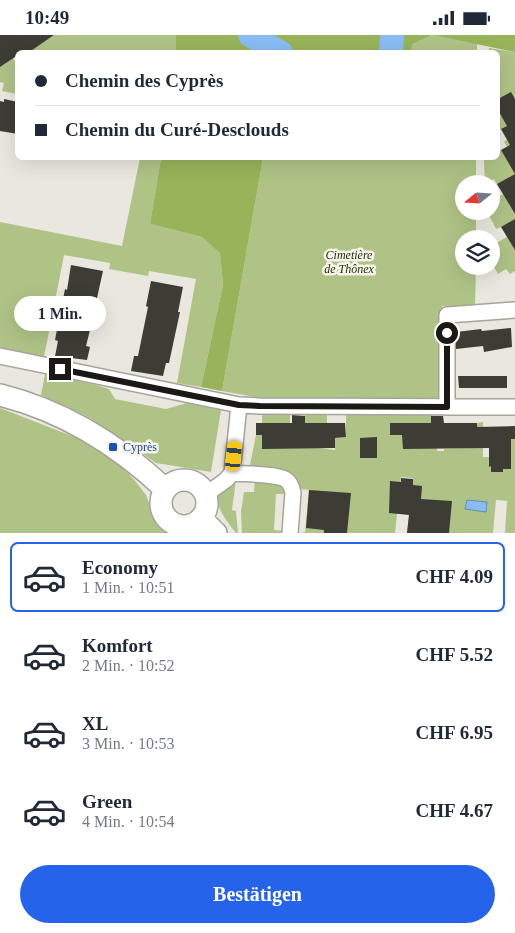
<!DOCTYPE html>
<html lang="de">
<head>
<meta charset="utf-8">
<style>
  :root { --surface:#fff; --page:#f2f2f3; --text:#1f2937; --muted:#747a83; --line:#e0e1e3; --accent:#2563eb }
  body { margin:0; font-family:Georgia,serif; background:var(--page); color:var(--text); height:100vh; display:flex; flex-direction:column; font-size:19px; white-space:nowrap }
  * { box-sizing:border-box; margin:0 }
  p { font-size:16px; color:var(--muted) }
  .icon { flex:none; width:28px; height:28px; fill:none; stroke:currentColor; stroke-width:2; stroke-linecap:round; stroke-linejoin:round }
  .map { position:relative; height:498px; overflow:hidden }
  .side { display:flex; flex-direction:column; background:var(--surface); flex:1 }
  .side>* { flex:none }
  .banner { position:absolute; left:15px; top:15px; width:485px; height:110px; border-radius:8px; box-shadow:0 5px 20px #0002; display:grid; align-content:center; height:110px; padding:0 20px; background:var(--surface) }
  .needle { width:32px; rotate:252deg }
  .controls { position:absolute; left:455px; top:140px; display:grid; gap:10px }
  .controls a { display:grid; place-items:center; width:45px; height:45px; border-radius:50%; background:var(--surface); box-shadow:0 5px 20px #0002; font-size:25px }
  .end { position:absolute; width:22px; height:22px; margin:-11px; border:6px solid #1a1916; background:#fff; box-shadow:0 0 0 2px #fff }
  .from { border-radius:50% }
  .bubble { position:absolute; height:35px; border-radius:18px; background:var(--surface); box-shadow:0 5px 20px #0002; font-size:16px; font-weight:700; line-height:35px; text-align:center }
  .car { position:absolute; width:15px; height:30px; margin:-15px -8px; border-radius:6px; box-shadow:0 0 4px 1px #0007; background:linear-gradient(#f5c518 24%,#345 0 40%,#f5c518 0 76%,#345 0 86%,#f5c518 0) }
  .banner b { display:flex; align-items:center; gap:18px; height:48px; font-size:19px }
  .banner b+b { border-top:1px solid var(--line) }
  .banner i { width:12px; height:12px; background:var(--text) }
  ul { padding:9px 0 0; list-style:none }
  li { display:flex; align-items:center; gap:15px; height:70px; margin:0 10px 8px; padding:0 10px; border:2px solid transparent; border-radius:8px }
  li div { flex:1 }
  li b { display:block; font-size:19px }
  li em { font-style:normal; font-weight:700 }
  li.current { border-color:var(--accent) }
  li>.icon { width:45px; height:45px; stroke-width:1.5 }
  .cta { display:flex; gap:10px; margin-top:auto; padding:10px 20px }
  .cta a { flex:1; height:58px; border-radius:30px; background:var(--accent); color:#fff; font-size:20px; font-weight:700; line-height:58px; text-align:center }
  .status { display:flex; justify-content:space-between; align-items:center; height:35px; padding:0 25px; background:var(--surface); direction:ltr }
  .status svg { height:14px; fill:currentColor }
  .map>svg:first-child { display:block }
  .green { fill:#afc387 }
  .forest { fill:#98b359 }
  .water { fill:#88bcf3; stroke:#678bb1 }
  .lines { fill:none; stroke-linecap:round; stroke-linejoin:round }
  .river { stroke:#88bcf3; stroke-width:24 }
  .building { fill:#3e3d35 }
  .street-casing { stroke:#a6a49a; stroke-width:18 }
  .secondary-casing { stroke:#a6a49a; stroke-width:24 }
  .street { stroke:#fff; stroke-width:15 }
  .secondary { stroke:#fff; stroke-width:21 }
  .route { stroke:#1a1916; stroke-width:6 }
  .transit-dot { fill:#1a4fb4; stroke:#f7f5eb; stroke-width:2 }
  .labels { text-anchor:middle; stroke-width:5; stroke-linejoin:round; paint-order:stroke }
  .park-label { font-size:12px; font-style:italic; fill:#242f08; stroke:#f7f5eb }
  .transit-label { font-size:12px; fill:#164399; stroke:#f7f5eb; text-anchor:start }
</style>
</head>
<body>
<div class="status"><b>10:49</b><svg viewBox="0 0 49 12"><path d="M0 12V9h3v3zM5 12V6h3v6zM10 12V3h3v9zM15 12V0h3v12zM26 1h20v11H26zM47 4h2v5h-2z"/></svg></div>
<div class="map">
<svg width="515" height="498" viewBox="0 0 515 498">
  <rect width="100%" height="100%" fill="#eae8de"/>
  <path class="green" d="M54 0H176V17L28 18Z
    M432 0 477 9V17L411 18 413 9Z
    M489 13 515 17V151L500 154 494 144 485 149 484 125 488 123 498 122V117L507 112 504 107 507 104 501 94 498 96V18L488 17Z
    M13 23 15 26 17 25V59L2 56 4 48 0 47V32Z
    M140 123H161L150 189 202 202 220 217 223 250 201 352 177 348 196 244 149 236 148 241 109 234 110 228 64 220 44 322 0 313V187L122 211Z
    M263 123H476V149H464V176H476V204H464V231H476L475 272 442 271V365H271L222 356Z
    M515 152V236L510 239 506 234 498 239 493 230 485 235V231H491V211L507 202 501 192 496 194 487 176H491V166Z
    M45 339 96 350 109 354 115 364 166 374 187 368 221 375 211 437 156 428 90 383 41 360Z
    M0 373 77 403 110 423 127 437 136 447 146 460 156 487 169 498H0Z
    M346 377 431 378V388H429L437 407V416H444V414L471 413 477 402V388L483 387V422H496L510 404H515V498H505L507 466 496 465 493 498H407L413 443 401 442 395 498H300L305 497 309 455 300 454 252 433 250 430 256 400V388H262V378H290V388H304L305 378H327V395L318 413 335 415V403L346 402Z
    M236 445 232 475 236 476 238 498H236C225 484 219 477 216 460Z
    M255 445 278 448 285 453 286 459H276L274 495 284 496V498H242L241 477 244 457H254Z"/>
  <path class="forest" d="M176 0H515V17L432 0 413 9 411 17H176Z
    M161 123H263L222 356 201 352 223 250 220 218 202 202 150 189Z"/>
  <path class="water" d="M467 465 487 467 486 477 465 474Z"/>
  <g class="lines">
    <path class="river" d="M250 0 281 18
      M391 18 392 0"/>
  </g>
  <path class="building" d="M0 0H54L28 18H18V20L0 32Z
    M511 57 515 64V179L497 149 515 139 501 115 510 110 501 94 507 91 498 75V64Z
    M4 64 18 67V99L0 96V66L4 67Z
    M515 184V215L501 192Z
    M71 230 103 236 89 299 86 311 90 312 87 325 55 321 58 306 55 305 65 254 67 255Z
    M151 246 183 252 178 277H180L169 328H166L163 341 131 336 134 321H138L148 272 146 271Z
    M511 293 512 312 484 317 483 311 456 314V297L481 294 482 296Z
    M458 341H507V353H459Z
    M292 380 305 381V388H345L346 402 335 403V413L262 414V400H256V388H292Z
    M431 381H443L444 388H477V392L515 391V404H511V434H503V437H491V431L489 432V413L403 414 402 400H390V388H431Z
    M377 402V423H360V403Z
    M401 443 413 444V450L422 451 421 464 452 466 449 498H407L409 480 389 478 390 446 401 447Z
    M309 455 351 458 347 498H324V495L306 493Z"/>
  <g class="lines">
    <g class="street-casing">
      <path id="street" d="M0 321 239 370
        M447 372V280L515 275
        M232 438C244 439 276 439 285 444 290 447 292 452 293 458L290 498
        M205 460 226 445 232 438 239 370 259 371 515 372"/>
    </g>
    <g class="secondary-casing">
      <path id="secondary" d="M0 360C64 376 118 410 165 454
        M161 468a23 23 0 1 1 46 0a23 23 0 1 1-46 0Z
        M201 483 216 498"/>
    </g>
    <use href="#street" class="street"/>
    <use href="#secondary" class="secondary"/>
  </g>
  <g class="lines">
    <path class="route" d="M60 334 239 370 260 371 447 372V298"/>
  </g>
  <rect class="transit-dot" x="108" y="407" width="10" height="10" rx="2.5"/>
  <g class="labels">
    <g class="park-label">
      <text x="349" y="224">Cimetière<tspan x="349" dy="14">de Thônex</tspan></text>
    </g>
    <g class="transit-label">
      <text x="123" y="416">Cyprès</text>
    </g>
  </g>
</svg>
<div class="controls">
<a><svg class="needle" viewBox="-14 -14 28 28"><path d="M0-13l5 13h-10z" fill="#e53935"/><path d="M0 13l5-13h-10z" fill="#747a83"/></svg></a>
<a><svg class="icon" aria-label="layers" viewBox="0 0 24 24"><path d="M12 4l9 5-9 5-9-5zM3 14l9 5 9-5"/></svg></a>
</div>
<i class="end from" style="left:447px;top:298px"></i>
<i class="end" style="left:60px;top:334px"></i>
<div class="bubble" style="left:14px;top:261px;width:92px">1 Min.</div>
<i class="car" style="left:234px;top:421px;rotate:6deg"></i>
<div class="banner">
<b><i class="from"></i>Chemin des Cyprès</b>
<b><i></i>Chemin du Curé-Desclouds</b>
</div>
</div>
<section class="side">
<ul>
<li class="current"><svg class="icon" aria-label="car" viewBox="0 0 24 24"><path d="M5 17H2v-5l4-1 3-4h7l3 4 3 1v5h-3M9 17h6M6 11h13"/><circle cx="7" cy="17" r="2"/><circle cx="17" cy="17" r="2"/></svg><div><b>Economy</b><p>1 Min. · 10:51</p></div><em>CHF 4.09</em></li>
<li><svg class="icon" aria-label="car" viewBox="0 0 24 24"><path d="M5 17H2v-5l4-1 3-4h7l3 4 3 1v5h-3M9 17h6M6 11h13"/><circle cx="7" cy="17" r="2"/><circle cx="17" cy="17" r="2"/></svg><div><b>Komfort</b><p>2 Min. · 10:52</p></div><em>CHF 5.52</em></li>
<li><svg class="icon" aria-label="car" viewBox="0 0 24 24"><path d="M5 17H2v-5l4-1 3-4h7l3 4 3 1v5h-3M9 17h6M6 11h13"/><circle cx="7" cy="17" r="2"/><circle cx="17" cy="17" r="2"/></svg><div><b>XL</b><p>3 Min. · 10:53</p></div><em>CHF 6.95</em></li>
<li><svg class="icon" aria-label="car" viewBox="0 0 24 24"><path d="M5 17H2v-5l4-1 3-4h7l3 4 3 1v5h-3M9 17h6M6 11h13"/><circle cx="7" cy="17" r="2"/><circle cx="17" cy="17" r="2"/></svg><div><b>Green</b><p>4 Min. · 10:54</p></div><em>CHF 4.67</em></li>
</ul>
<div class="cta"><a>Bestätigen</a></div>
</section>
</body>
</html>
